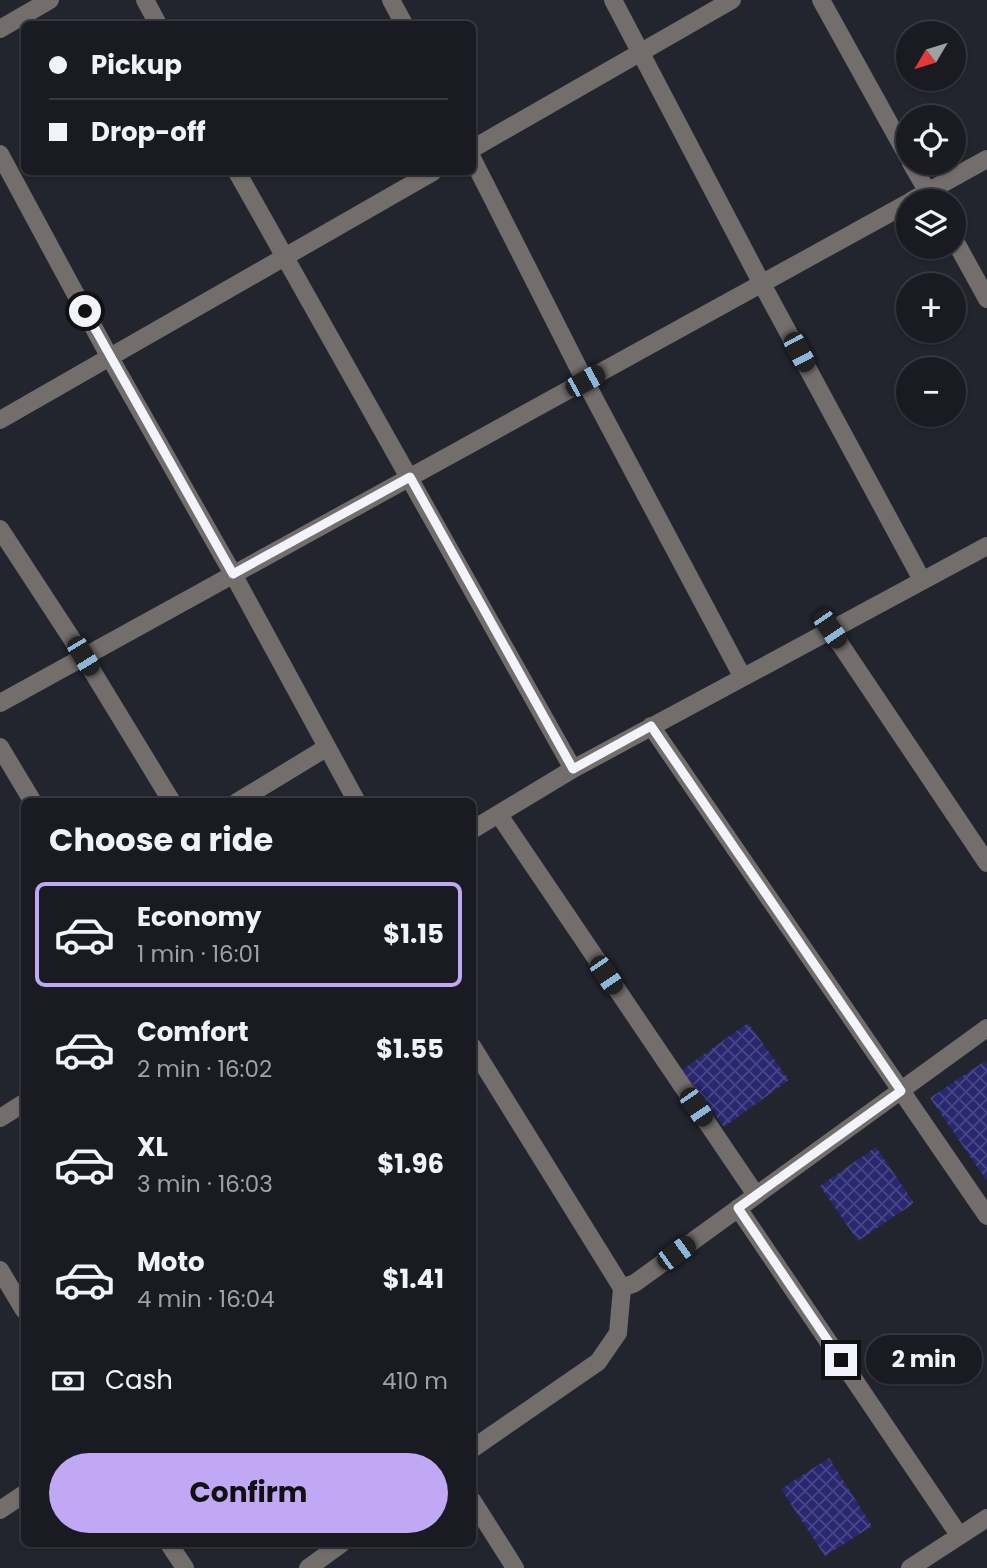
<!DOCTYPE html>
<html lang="en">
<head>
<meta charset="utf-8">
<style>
  :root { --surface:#1a1b22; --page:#27282f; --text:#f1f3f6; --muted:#9fa1a5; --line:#383940; --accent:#c0a8f4 }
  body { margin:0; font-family:Poppins,sans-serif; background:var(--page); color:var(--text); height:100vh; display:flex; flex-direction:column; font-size:26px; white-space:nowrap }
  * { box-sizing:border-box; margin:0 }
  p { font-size:23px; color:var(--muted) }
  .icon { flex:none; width:38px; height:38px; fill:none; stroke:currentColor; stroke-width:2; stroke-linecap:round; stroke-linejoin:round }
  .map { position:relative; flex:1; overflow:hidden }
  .details { position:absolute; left:21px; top:798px; width:455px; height:749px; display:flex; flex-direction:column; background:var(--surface); border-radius:10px; box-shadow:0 2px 5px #0004,0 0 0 2px var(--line) }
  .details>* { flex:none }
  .banner { position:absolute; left:21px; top:21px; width:455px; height:154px; border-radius:10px; box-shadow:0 2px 5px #0004,0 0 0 2px var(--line); display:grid; align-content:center; height:154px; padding:0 28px; background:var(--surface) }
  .needle { width:46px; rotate:232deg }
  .buttons { position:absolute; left:896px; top:21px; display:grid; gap:14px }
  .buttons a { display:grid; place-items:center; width:70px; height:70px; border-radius:50%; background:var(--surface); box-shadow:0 2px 5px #0004,0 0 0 2px var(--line); font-size:35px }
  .end { position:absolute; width:32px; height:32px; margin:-16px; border:9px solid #f2f3fb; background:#111; box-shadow:0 0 0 4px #111 }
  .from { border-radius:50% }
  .bubble { position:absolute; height:49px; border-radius:24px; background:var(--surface); box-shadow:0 2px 5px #0004,0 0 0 2px var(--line); font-size:23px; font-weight:700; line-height:49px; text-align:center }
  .car { position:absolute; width:21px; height:42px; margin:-21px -10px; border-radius:9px; box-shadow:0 0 5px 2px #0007; background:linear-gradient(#222 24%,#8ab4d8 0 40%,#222 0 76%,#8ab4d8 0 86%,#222 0) }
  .banner b { display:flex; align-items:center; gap:24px; height:66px; font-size:26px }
  .banner b+b { border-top:2px solid var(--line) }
  .banner i { width:18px; height:18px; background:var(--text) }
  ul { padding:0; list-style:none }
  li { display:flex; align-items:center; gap:21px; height:105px; margin:0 14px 10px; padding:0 14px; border:4px solid transparent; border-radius:10px }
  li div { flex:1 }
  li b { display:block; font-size:26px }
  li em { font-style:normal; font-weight:700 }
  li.selected { border-color:var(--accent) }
  li>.icon { width:63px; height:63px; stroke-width:1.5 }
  h2 { padding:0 28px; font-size:32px; line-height:84px }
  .pay { display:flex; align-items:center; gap:18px; height:77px; padding:0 28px; font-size:26px }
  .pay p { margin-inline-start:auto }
  .cta { display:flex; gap:14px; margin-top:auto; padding:14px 28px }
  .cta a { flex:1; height:80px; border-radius:42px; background:var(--accent); color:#111; font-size:28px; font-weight:700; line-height:80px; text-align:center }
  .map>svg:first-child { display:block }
  .building { fill:url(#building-cross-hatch) }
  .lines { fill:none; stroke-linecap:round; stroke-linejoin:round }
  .street { stroke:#736d6b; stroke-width:18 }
  .route { stroke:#f2f3fb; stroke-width:9 }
</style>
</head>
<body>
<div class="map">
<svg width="987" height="1568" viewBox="0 0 987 1568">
  <defs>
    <pattern id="building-cross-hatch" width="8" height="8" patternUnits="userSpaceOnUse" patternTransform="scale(1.75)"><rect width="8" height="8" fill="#282770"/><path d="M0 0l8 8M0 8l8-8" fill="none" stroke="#484785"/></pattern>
  </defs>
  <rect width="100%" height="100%" fill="#22242e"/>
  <path class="building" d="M748 1023 789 1080 724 1127 682 1070Z
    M985 1061 987 1065V1181L930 1098Z
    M876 1147 914 1203 858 1241 820 1186Z
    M829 1458 872 1526 825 1556 781 1489Z"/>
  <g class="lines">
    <path class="street" d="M145 0 158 24
      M391 0 404 24
      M613 0 762 284 922 580
      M821 0 908 157
      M0 29 50 0
      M472 149 732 0
      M0 154 109 356 233 574 357 802
      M472 158 585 381 742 676
      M911 163 933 201
      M237 172 573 769
      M911 201 987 159
      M954 239 987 299
      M0 420 433 172
      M0 529 83 656 172 802
      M830 629 987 863
      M0 703 908 203
      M651 726 987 1216
      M0 747 33 802
      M237 802 326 748
      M499 815 756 1195
      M472 830 573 769 987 546
      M472 1046 622 1288
      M0 1118 24 1103
      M738 1208 959 1535
      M0 1270 24 1310
      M472 1449 598 1362 618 1333 622 1288 635 1283 987 1028
      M472 1500 515 1568
      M0 1510 24 1494
      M169 1544 185 1568
      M308 1568 341 1544
      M910 1568 987 1518"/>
  </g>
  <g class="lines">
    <path class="route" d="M85 311 233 574 410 477 573 769 651 726 901 1091 738 1208 841 1360"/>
  </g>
</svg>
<div class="buttons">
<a><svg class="needle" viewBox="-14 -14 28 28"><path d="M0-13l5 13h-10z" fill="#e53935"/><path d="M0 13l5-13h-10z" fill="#9fa1a5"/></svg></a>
<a><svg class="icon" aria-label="locate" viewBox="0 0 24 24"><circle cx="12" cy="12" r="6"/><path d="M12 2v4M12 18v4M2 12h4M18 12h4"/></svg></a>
<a><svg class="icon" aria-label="layers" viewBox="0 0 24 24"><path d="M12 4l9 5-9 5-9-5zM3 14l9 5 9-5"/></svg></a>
<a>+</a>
<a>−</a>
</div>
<i class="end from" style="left:85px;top:311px"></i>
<i class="end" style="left:841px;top:1360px"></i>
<div class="bubble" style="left:866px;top:1335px;width:116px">2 min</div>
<i class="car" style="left:799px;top:352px;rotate:152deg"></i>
<i class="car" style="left:585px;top:381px;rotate:61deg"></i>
<i class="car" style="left:830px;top:629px;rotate:146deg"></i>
<i class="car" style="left:83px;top:656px;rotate:149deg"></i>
<i class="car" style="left:606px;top:975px;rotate:146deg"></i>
<i class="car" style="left:696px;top:1107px;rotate:146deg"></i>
<i class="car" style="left:676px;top:1253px;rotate:54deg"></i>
<div class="banner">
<b><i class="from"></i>Pickup</b>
<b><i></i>Drop-off</b>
</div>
<section class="details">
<h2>Choose a ride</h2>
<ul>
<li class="selected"><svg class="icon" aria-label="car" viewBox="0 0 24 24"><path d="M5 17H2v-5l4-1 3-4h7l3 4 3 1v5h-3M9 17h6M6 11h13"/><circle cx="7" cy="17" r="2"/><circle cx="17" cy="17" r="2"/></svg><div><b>Economy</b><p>1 min · 16:01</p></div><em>$1.15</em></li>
<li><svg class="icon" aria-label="car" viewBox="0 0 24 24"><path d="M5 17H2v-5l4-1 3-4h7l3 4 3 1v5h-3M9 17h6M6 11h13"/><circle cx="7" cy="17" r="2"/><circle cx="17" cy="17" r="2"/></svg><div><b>Comfort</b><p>2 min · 16:02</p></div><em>$1.55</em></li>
<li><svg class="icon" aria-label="car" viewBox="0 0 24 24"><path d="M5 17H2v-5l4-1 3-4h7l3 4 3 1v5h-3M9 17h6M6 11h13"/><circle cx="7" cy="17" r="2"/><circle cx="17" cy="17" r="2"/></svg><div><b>XL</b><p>3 min · 16:03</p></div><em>$1.96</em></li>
<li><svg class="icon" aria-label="car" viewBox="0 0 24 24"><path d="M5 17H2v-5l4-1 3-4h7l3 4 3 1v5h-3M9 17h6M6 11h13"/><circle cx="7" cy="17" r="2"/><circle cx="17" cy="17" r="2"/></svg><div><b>Moto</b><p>4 min · 16:04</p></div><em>$1.41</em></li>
</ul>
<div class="pay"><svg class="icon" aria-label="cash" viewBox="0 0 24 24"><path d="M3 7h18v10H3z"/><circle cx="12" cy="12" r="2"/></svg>Cash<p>410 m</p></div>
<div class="cta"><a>Confirm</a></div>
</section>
</div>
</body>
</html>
